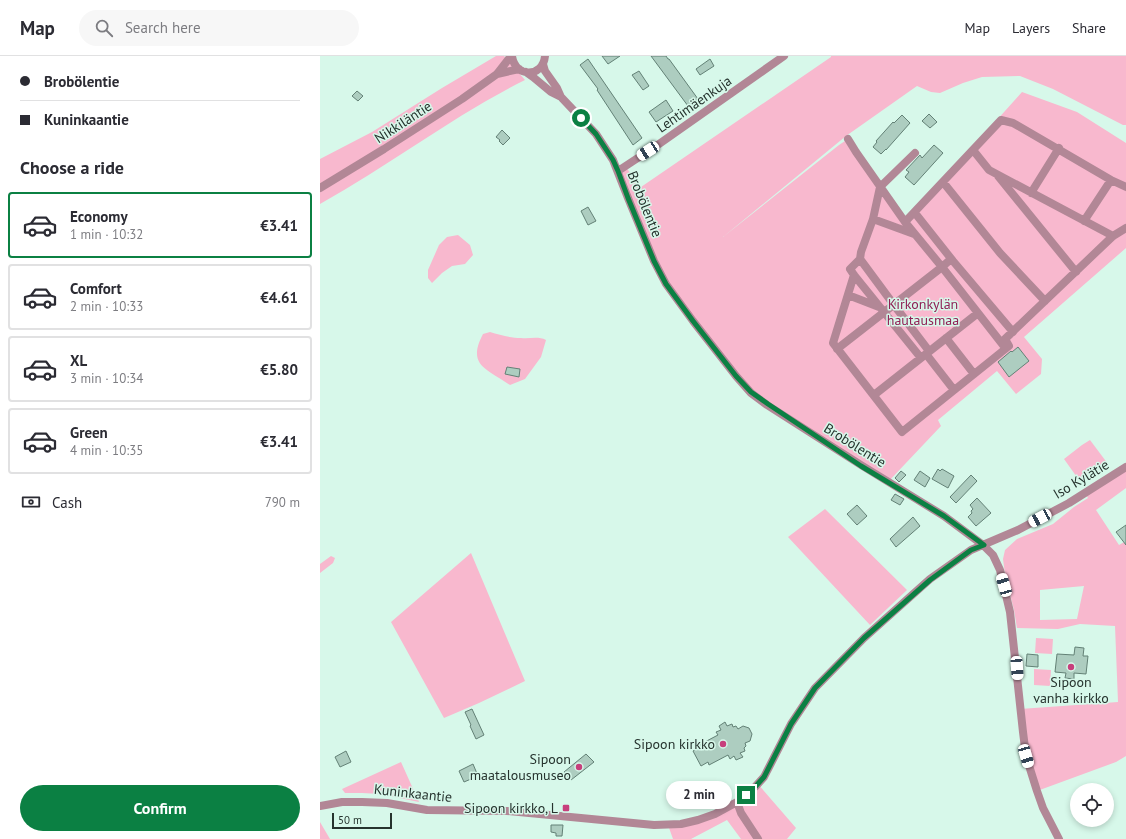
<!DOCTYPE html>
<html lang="en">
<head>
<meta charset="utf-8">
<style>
  :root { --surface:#fff; --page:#f7f7f7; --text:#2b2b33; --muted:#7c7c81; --line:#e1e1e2; --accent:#0b8043 }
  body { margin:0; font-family:"PT Sans",sans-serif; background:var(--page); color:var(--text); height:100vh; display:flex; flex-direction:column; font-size:15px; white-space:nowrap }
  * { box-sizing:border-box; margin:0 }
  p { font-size:13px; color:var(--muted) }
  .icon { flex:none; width:22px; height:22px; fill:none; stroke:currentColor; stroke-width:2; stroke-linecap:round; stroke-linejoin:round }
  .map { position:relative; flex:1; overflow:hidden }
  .panel { display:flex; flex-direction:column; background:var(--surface); width:320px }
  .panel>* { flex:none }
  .hud { display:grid; align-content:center; height:88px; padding:0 20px; background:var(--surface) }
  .tools { position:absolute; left:750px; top:727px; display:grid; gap:8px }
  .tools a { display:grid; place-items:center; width:44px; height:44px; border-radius:50%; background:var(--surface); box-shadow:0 2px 6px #0003; font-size:20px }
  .scale { position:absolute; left:12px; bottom:10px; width:60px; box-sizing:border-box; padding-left:4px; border:2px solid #26332e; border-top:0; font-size:11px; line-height:14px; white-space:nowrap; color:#26332e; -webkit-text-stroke:3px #d7f8ea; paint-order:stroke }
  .end { position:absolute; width:18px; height:18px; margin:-9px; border:5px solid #0b8043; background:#fff; box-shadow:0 0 0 2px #fff }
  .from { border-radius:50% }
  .bubble { position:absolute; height:28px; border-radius:14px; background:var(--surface); box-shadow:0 2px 6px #0003; font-size:13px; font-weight:800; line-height:28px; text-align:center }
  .car { position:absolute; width:12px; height:24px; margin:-12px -6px; border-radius:5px; box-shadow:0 0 3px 1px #0007; background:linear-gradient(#fff 24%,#345 0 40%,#fff 0 76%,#345 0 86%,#fff 0) }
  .hud b { display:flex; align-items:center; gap:14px; height:38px; font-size:15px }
  .hud b+b { border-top:1px solid var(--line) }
  .hud i { width:10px; height:10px; background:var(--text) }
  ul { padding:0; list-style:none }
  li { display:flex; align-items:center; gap:12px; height:66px; margin:0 8px 6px; padding:0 12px; border:2px solid var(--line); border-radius:4px }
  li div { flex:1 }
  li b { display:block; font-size:15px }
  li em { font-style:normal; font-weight:800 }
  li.current { border-color:var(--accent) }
  li>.icon { width:36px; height:36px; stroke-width:1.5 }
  h2 { padding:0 20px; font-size:18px; line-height:48px }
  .pay { display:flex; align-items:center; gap:10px; height:44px; padding:0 20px; font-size:15px }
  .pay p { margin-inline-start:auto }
  .button { display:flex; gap:8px; margin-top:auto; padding:8px 20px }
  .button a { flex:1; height:46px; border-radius:24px; background:var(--accent); color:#fff; font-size:16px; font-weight:800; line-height:46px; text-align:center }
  header { display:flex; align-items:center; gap:24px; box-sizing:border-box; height:56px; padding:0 20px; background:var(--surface); border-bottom:1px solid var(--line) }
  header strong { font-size:19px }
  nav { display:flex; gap:22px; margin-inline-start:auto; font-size:14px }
  .search { width:280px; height:36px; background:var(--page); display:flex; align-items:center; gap:10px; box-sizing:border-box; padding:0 14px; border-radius:22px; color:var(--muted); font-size:15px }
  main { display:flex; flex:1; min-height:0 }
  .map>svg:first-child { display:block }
  .green { fill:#f8b8ce; fill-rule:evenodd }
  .building { fill:#adcdc0; stroke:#638176 }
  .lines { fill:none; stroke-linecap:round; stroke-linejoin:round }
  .minor { stroke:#b28796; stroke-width:8 }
  .route { stroke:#0b8043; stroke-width:5 }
  .poi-dot { fill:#c73f7c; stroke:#d7f8ea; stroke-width:1.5 }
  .labels { text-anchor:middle; stroke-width:3; stroke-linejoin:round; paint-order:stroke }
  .street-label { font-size:14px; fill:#26332e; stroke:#d7f8ea }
  .park-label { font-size:14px; fill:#901f55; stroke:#d7f8ea }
  .poi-label { font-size:14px; fill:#26332e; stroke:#d7f8ea; text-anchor:end }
</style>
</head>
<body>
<header>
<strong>Map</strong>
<div class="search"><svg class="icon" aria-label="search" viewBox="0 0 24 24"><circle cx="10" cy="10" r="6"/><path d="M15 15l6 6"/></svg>Search here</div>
<nav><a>Map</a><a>Layers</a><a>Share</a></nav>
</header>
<main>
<section class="panel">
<div class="hud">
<b><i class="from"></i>Brobölentie</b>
<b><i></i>Kuninkaantie</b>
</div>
<h2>Choose a ride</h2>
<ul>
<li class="current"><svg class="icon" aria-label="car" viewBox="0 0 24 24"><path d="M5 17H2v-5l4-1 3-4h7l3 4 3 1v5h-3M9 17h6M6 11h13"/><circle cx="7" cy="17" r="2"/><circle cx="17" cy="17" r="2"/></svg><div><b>Economy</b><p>1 min · 10:32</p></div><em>€3.41</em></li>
<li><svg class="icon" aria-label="car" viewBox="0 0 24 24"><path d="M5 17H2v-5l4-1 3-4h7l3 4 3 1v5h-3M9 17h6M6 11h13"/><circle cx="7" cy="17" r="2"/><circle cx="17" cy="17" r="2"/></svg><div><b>Comfort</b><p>2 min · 10:33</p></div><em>€4.61</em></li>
<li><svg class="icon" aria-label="car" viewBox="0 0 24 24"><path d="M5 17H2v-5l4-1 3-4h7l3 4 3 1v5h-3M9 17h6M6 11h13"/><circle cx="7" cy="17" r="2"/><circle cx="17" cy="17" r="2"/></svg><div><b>XL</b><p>3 min · 10:34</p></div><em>€5.80</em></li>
<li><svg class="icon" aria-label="car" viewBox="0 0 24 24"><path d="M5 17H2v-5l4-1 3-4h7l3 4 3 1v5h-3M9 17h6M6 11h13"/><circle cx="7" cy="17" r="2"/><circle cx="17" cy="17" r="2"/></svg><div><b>Green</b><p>4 min · 10:35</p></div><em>€3.41</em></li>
</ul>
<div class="pay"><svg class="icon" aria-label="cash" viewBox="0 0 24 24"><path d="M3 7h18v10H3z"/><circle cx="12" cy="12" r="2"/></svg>Cash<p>790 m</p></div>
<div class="button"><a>Confirm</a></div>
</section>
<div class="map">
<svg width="806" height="783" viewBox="0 0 806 783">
  <rect width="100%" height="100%" fill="#d7f8ea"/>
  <path class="green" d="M176 0H184L205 24C133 60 70 109 0 148V103L52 76 122 32Z
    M511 0H806V69H803L733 33 700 20 662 21 643 27 620 37 611 36 597 30 526 80 403 181 519 89 528 83 587 164 702 36 757 56 806 87V192L704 281 722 303 721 318 696 338 677 315 618 364 621 370 568 426 431 337 346 228 298 115 305 110 321 131 511 1Z
    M138 179 150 189 153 199 145 208 132 210 122 217 112 227 108 222V214L119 189 127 181Z
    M170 276C180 279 191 282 201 282 210 283 218 280 226 284L221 301 205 323 190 329C168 313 146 310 163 278Z
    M770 384 788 408 759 424 744 403 762 389Z
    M806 411V432L776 454 799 489 806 485V700L796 706 717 735 700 653 798 646 795 570 760 568 738 573 697 572 694 554 685 518 683 503 685 494 697 483 733 468 754 451 768 442 765 437ZM764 530 757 563 720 564V534Z
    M505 453 587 534 550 569 468 481Z
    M151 497 205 625 159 647 124 662 71 566Z
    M11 500 15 502 13 507 0 517V508Z
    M716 582 733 583 732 598 715 597Z
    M714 613 731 614 730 630 714 629Z
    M81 706 99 746 60 738 42 737H25L22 733Z
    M438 728 476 772 467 783H421L407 764 371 783H353L348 769 395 758Z
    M0 766 10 783H0Z"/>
  <path class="building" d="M282 0H300L288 8Z
    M331 0H346L348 3H349L378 43 368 50Z
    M268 3 322 82 313 89 277 34 278 33 260 9Z
    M390 3 394 10 380 19 376 13Z
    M319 15 329 30 323 34 312 19Z
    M37 35 43 40 38 45 32 40Z
    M346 44 353 55 336 66 329 56Z
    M609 58 617 66 610 72 602 65Z
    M582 59 590 67 566 94V93L561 98 553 91 557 86 556 85 573 66 574 67Z
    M182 74 190 82 183 89 179 85 180 84 176 81Z
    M614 89 623 97 594 129 585 121 589 116 586 114 600 99 602 102Z
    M268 151 276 165 268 169 261 155Z
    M698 291 709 305 689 321 678 306 691 295 692 296Z
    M187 311 200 313 199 321 185 318Z
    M618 413 620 415 622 413 634 420 628 432 612 423Z
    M581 415 586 419 579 426 575 422Z
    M600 415 610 422 605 431 594 424Z
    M651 419 657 425 636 447 630 441Z
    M575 438 584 443 580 449 571 444Z
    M657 442 671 457 656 470 648 461 652 457 651 455 653 453 650 449Z
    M537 449 547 460 537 469 527 458Z
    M593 461 600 470 576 491 570 483Z
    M806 469V489L796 476Z
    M755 591 764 592 763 600H768L766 618 754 617V623L745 622 746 617 735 616 737 598 754 599Z
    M707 598 718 599V611L706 610Z
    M152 653 164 679 156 683 150 670 151 669 145 656Z
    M405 666 407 670 412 668 413 671 416 670 418 673 423 670 429 672 432 678 430 685 425 687 426 690 424 692 425 695 420 697 423 701 416 704 414 700 410 703 408 699 389 709 388 706 381 710 373 695 380 691 379 689 398 679 396 676 401 674 399 670Z
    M26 695 31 706 20 711 15 701Z
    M266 698 274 706 251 724 244 716Z
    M153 708 158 720 144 726 139 715Z
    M231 769H243L242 780H236V777L231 776Z"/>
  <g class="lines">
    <path class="minor" d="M192 0C195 22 223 22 225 0
      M223 8 225 15 237 32 241 41 276 78 293 104 308 142 334 205 346 228 373 265 416 320 431 337 447 349 541 409 624 460 663 489 673 499 680 514 690 556 703 676 706 700 717 735 723 752 739 783
      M206 16 213 21 231 36 241 41
      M177 18 199 13
      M528 83 536 96 585 166 622 211 683 289 686 290
      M653 94 669 114 793 180
      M595 97 560 131 553 163 541 196 540 203 530 213 534 219 601 302
      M298 115 339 88 464 0
      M678 120 756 216
      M623 126 680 197 725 245
      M0 132 64 93 142 43 177 18 191 0
      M711 137 739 92
      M595 157 633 205 693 276
      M553 163 594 178
      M764 165 791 124
      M585 166 681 64 693 67 791 124 806 131
      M540 203 574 249 609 295
      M534 219 513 287 582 376 689 290 685 283 793 180 806 172
      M528 239 559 251
      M626 282 654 318
      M517 293 622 211 631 203
      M606 298 634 334
      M554 339 658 257
      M417 746 421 757 438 783
      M0 750 22 746H42L67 747 107 754 187 755 334 769 361 768 378 764 395 758 417 746 435 731 444 721 471 668 495 632 544 582 610 523 651 494 698 474 749 447 806 411"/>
  </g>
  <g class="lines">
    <path class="route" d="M261 62 276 78 293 104 298 115 308 142 334 205 346 228 373 265 416 320 431 336 448 348 541 410 624 460 664 489 651 494 610 524 544 582 495 632 471 668 444 721 435 731 426 739"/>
  </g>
  <g class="poi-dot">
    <circle cx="751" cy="611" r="4"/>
    <circle cx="403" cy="688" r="4"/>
    <circle cx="259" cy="711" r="4"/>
    <rect x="242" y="748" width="8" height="8" rx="2"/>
  </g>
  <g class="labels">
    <g class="street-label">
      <text transform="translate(374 48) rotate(-35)" y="5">Lehtimäenkuja</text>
      <text transform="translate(83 66) rotate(-33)" y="5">Nikkiläntie</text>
      <text transform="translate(325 148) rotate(68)" y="5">Brobölentie</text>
      <text transform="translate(535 389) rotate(32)" y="5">Brobölentie</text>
      <text transform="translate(761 423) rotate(-31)" y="5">Iso Kylätie</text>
      <text transform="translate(93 737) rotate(6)" y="5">Kuninkaantie</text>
    </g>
    <g class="park-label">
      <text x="603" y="253">Kirkonkylän<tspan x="603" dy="16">hautausmaa</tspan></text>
    </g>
    <g class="poi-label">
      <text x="751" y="631" text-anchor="middle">Sipoon<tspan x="751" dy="16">vanha kirkko</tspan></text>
      <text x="395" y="693">Sipoon kirkko</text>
      <text x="251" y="708">Sipoon<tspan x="251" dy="16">maatalousmuseo</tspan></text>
      <text x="238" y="757">Sipoon kirkko, L</text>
    </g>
  </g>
</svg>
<div class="tools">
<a><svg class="icon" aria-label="locate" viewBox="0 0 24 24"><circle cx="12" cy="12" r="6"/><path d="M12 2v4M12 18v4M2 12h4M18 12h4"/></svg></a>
</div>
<div class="scale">50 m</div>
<i class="end from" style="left:261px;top:62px"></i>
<i class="end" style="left:426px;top:739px"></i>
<div class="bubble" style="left:346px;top:725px;width:66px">2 min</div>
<i class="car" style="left:328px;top:95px;rotate:237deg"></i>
<i class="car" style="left:720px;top:462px;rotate:242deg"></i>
<i class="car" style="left:684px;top:529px;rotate:344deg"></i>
<i class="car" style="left:697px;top:612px;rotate:176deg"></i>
<i class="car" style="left:706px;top:700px;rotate:164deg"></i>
</div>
</main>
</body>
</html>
